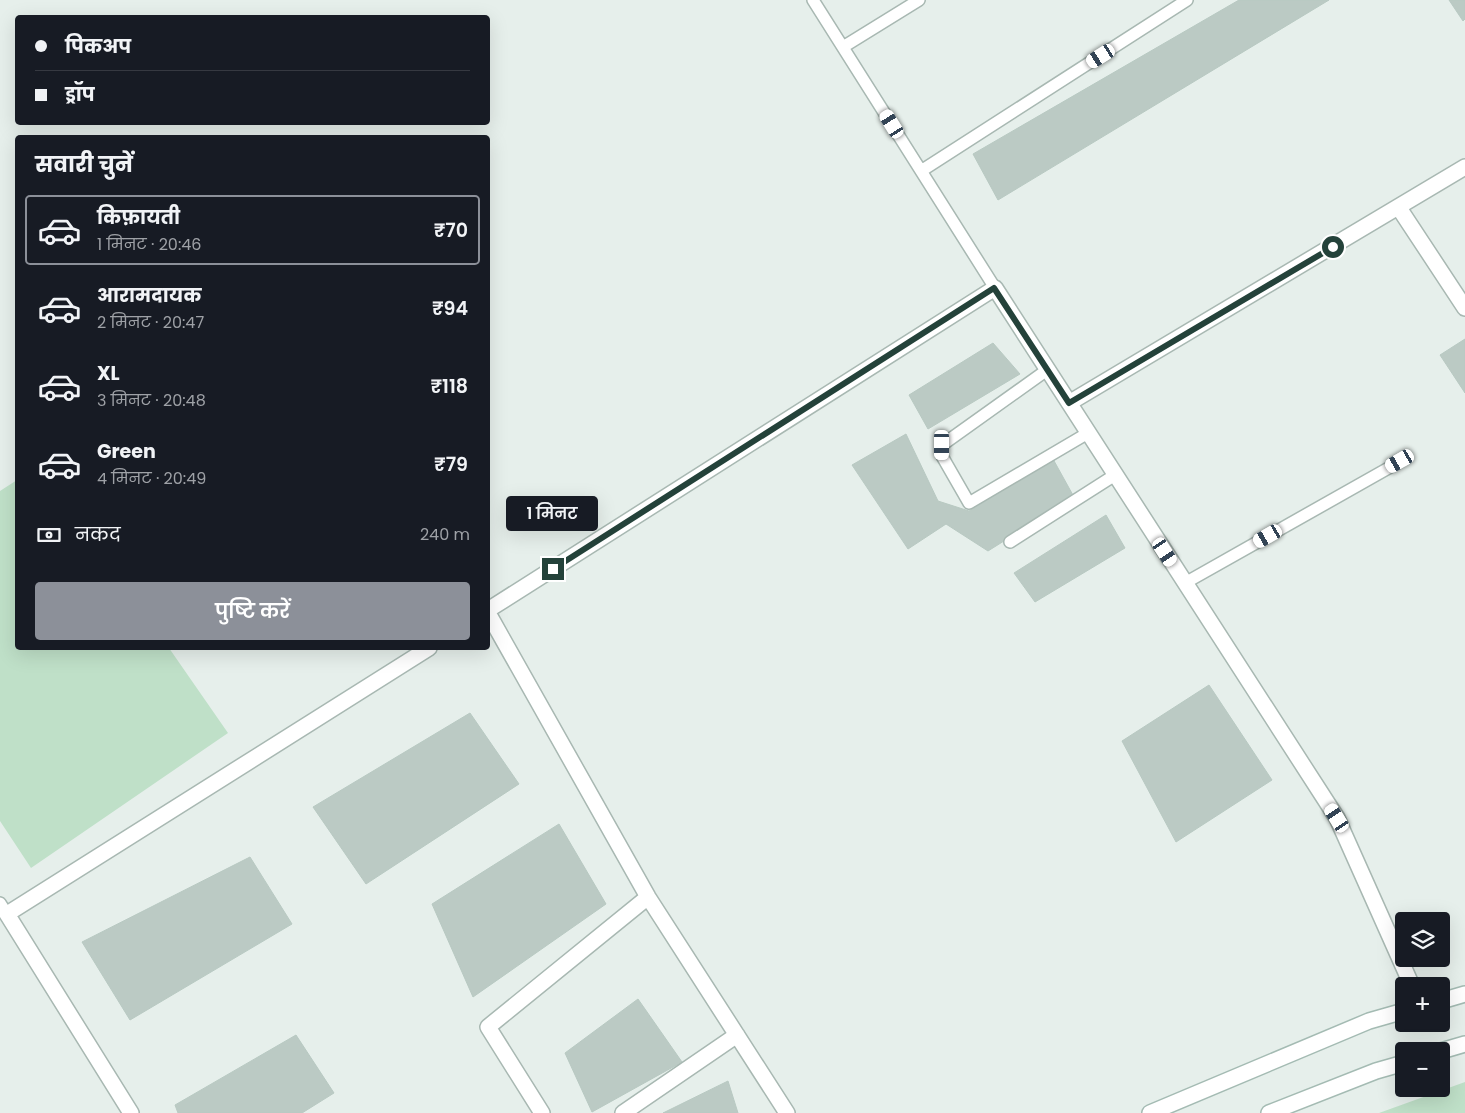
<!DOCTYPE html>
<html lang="hi">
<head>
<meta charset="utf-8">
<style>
  :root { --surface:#171b24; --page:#242831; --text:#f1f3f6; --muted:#9ea1a6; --line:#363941; --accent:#8c9099 }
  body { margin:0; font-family:Poppins,"Noto Sans Devanagari",sans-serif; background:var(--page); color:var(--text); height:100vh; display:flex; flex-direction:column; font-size:19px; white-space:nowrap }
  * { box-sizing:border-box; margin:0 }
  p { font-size:16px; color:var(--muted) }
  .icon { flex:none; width:28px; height:28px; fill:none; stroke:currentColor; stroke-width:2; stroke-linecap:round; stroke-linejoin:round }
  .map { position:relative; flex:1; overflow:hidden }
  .details { position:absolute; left:15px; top:135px; width:475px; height:515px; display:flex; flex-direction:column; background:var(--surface); border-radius:5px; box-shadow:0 5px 20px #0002 }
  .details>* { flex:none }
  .guide { position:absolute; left:15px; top:15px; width:475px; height:110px; border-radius:5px; box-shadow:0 5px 20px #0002; display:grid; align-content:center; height:110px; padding:0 20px; background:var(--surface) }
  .controls { position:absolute; left:1395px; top:912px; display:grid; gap:10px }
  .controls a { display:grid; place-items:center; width:55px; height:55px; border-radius:5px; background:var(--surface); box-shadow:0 5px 20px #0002; font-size:25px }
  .end { position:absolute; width:22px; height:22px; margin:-11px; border:6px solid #24423a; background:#fff; box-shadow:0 0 0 2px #fff }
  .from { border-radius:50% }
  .bubble { position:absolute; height:35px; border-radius:5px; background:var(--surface); box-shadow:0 5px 20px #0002; font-size:16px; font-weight:600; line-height:35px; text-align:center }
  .car { position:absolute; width:15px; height:30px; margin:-15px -8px; border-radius:6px; box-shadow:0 0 4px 1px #0007; background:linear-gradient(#fff 24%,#345 0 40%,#fff 0 76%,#345 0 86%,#fff 0) }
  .guide b { display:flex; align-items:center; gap:18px; height:48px; font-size:19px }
  .guide b+b { border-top:1px solid var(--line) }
  .guide i { width:12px; height:12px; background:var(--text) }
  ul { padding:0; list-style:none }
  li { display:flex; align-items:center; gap:15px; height:70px; margin:0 10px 8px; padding:0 10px; border:2px solid transparent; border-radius:5px }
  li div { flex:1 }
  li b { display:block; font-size:19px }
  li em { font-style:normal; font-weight:600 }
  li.on { border-color:var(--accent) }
  li>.icon { width:45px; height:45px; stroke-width:1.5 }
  h2 { padding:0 20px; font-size:22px; line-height:60px }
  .pay { display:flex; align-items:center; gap:12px; height:55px; padding:0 20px; font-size:19px }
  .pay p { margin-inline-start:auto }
  .button { display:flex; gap:10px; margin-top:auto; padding:10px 20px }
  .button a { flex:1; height:58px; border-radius:5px; background:var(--accent); color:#fff; font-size:20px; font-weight:600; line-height:58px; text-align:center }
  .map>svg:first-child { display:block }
  .green { fill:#bfe0c8 }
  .building { fill:#bbcac4; stroke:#b8c9c2 }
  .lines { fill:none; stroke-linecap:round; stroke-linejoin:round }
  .lane-casing { stroke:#a8b8b2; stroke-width:14 }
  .street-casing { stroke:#a8b8b2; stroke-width:18 }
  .secondary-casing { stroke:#a4bbb3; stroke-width:18 }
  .lane { stroke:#fff; stroke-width:11 }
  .street { stroke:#fff; stroke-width:15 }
  .secondary { stroke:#fff; stroke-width:15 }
  .route { stroke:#24423a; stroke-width:6 }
</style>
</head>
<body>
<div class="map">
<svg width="1465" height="1113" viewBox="0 0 1465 1113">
  <rect width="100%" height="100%" fill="#e6efeb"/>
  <path class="green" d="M17 480 18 648H169L228 733 31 868 0 821V491Z
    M1465 1082V1113H1379Z"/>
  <path class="building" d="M1239 0H1329L998 200 973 154Z
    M1449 0H1465V19L1463 21Z
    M1465 339V393L1440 355Z
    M993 343 1020 374 928 429 909 395Z
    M906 434 938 501 969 511 1053 459 1074 497 988 551 946 524 908 549 852 465Z
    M1106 515 1125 548 1035 602 1014 573Z
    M1209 685 1272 780 1176 842 1122 741Z
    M470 713 519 784 366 884 313 807Z
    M559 824 606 904 473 997 432 904Z
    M250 857 292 924 130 1020 82 942Z
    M638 999 682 1062 592 1112 565 1053Z
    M296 1035 334 1093 302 1113H178L175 1105Z
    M728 1081 738 1113H663Z"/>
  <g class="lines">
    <g class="lane-casing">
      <path id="lane" d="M813 0 995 288
        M843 47 919 0
        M921 171 1187 0
        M1047 370 942 445V456L969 503 1088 433
        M1010 542 1115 475
        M1185 583 1401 461
        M0 903 7 914"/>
    </g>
    <g class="street-casing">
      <path id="street" d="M1399 208 1465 308
        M1069 403 1465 167
        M488 610 995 288 1337 818 1412 986
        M488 613 648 897 787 1113
        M131 1113 7 914 429 648
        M542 1113 488 1027 648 897
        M623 1113 737 1035"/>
    </g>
    <g class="secondary-casing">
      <path id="secondary" d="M1441 1001 1465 994
        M1441 1051 1465 1044
        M1150 1113 1369 1021 1404 1011
        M1269 1113 1376 1071 1404 1063"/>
    </g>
    <use href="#lane" class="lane"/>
    <use href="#street" class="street"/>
    <use href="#secondary" class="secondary"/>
  </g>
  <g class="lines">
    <path class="route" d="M553 569 994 288 1069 403 1333 247"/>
  </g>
</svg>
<div class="controls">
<a><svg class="icon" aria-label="layers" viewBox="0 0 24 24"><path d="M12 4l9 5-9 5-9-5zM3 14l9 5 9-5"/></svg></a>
<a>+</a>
<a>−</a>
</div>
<i class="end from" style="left:1333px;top:247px"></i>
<i class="end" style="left:553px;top:569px"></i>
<div class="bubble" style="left:506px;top:496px;width:92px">1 मिनट</div>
<i class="car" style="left:1101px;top:56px;rotate:238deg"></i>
<i class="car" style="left:892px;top:124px;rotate:328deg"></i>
<i class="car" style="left:942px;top:445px;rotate:180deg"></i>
<i class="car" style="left:1400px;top:461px;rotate:240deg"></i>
<i class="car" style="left:1268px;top:536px;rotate:240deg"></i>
<i class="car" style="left:1165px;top:552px;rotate:147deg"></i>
<i class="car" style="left:1337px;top:818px;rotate:327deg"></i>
<div class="guide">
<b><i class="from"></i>पिकअप</b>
<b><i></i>ड्रॉप</b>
</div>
<section class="details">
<h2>सवारी चुनें</h2>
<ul>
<li class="on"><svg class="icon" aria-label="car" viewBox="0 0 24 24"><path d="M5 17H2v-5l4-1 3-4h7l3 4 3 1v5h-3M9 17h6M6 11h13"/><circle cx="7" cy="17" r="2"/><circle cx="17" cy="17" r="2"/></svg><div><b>किफ़ायती</b><p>1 मिनट · 20:46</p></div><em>₹70</em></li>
<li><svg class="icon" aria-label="car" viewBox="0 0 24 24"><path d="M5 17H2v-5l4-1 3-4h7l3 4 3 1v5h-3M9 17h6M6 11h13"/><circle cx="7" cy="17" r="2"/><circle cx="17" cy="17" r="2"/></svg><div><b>आरामदायक</b><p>2 मिनट · 20:47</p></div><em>₹94</em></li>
<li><svg class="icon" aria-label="car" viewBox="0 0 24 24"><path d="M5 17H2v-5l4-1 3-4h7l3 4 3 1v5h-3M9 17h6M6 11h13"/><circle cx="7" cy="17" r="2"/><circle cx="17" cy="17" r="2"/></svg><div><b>XL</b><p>3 मिनट · 20:48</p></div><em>₹118</em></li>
<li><svg class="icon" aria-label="car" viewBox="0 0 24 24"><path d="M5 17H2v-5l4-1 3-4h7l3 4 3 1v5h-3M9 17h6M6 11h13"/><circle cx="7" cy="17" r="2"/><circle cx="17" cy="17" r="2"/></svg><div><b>Green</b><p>4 मिनट · 20:49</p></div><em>₹79</em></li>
</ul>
<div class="pay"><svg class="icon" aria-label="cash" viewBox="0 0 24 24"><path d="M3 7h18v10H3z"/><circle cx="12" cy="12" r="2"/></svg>नकद<p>240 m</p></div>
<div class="button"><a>पुष्टि करें</a></div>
</section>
</div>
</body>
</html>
